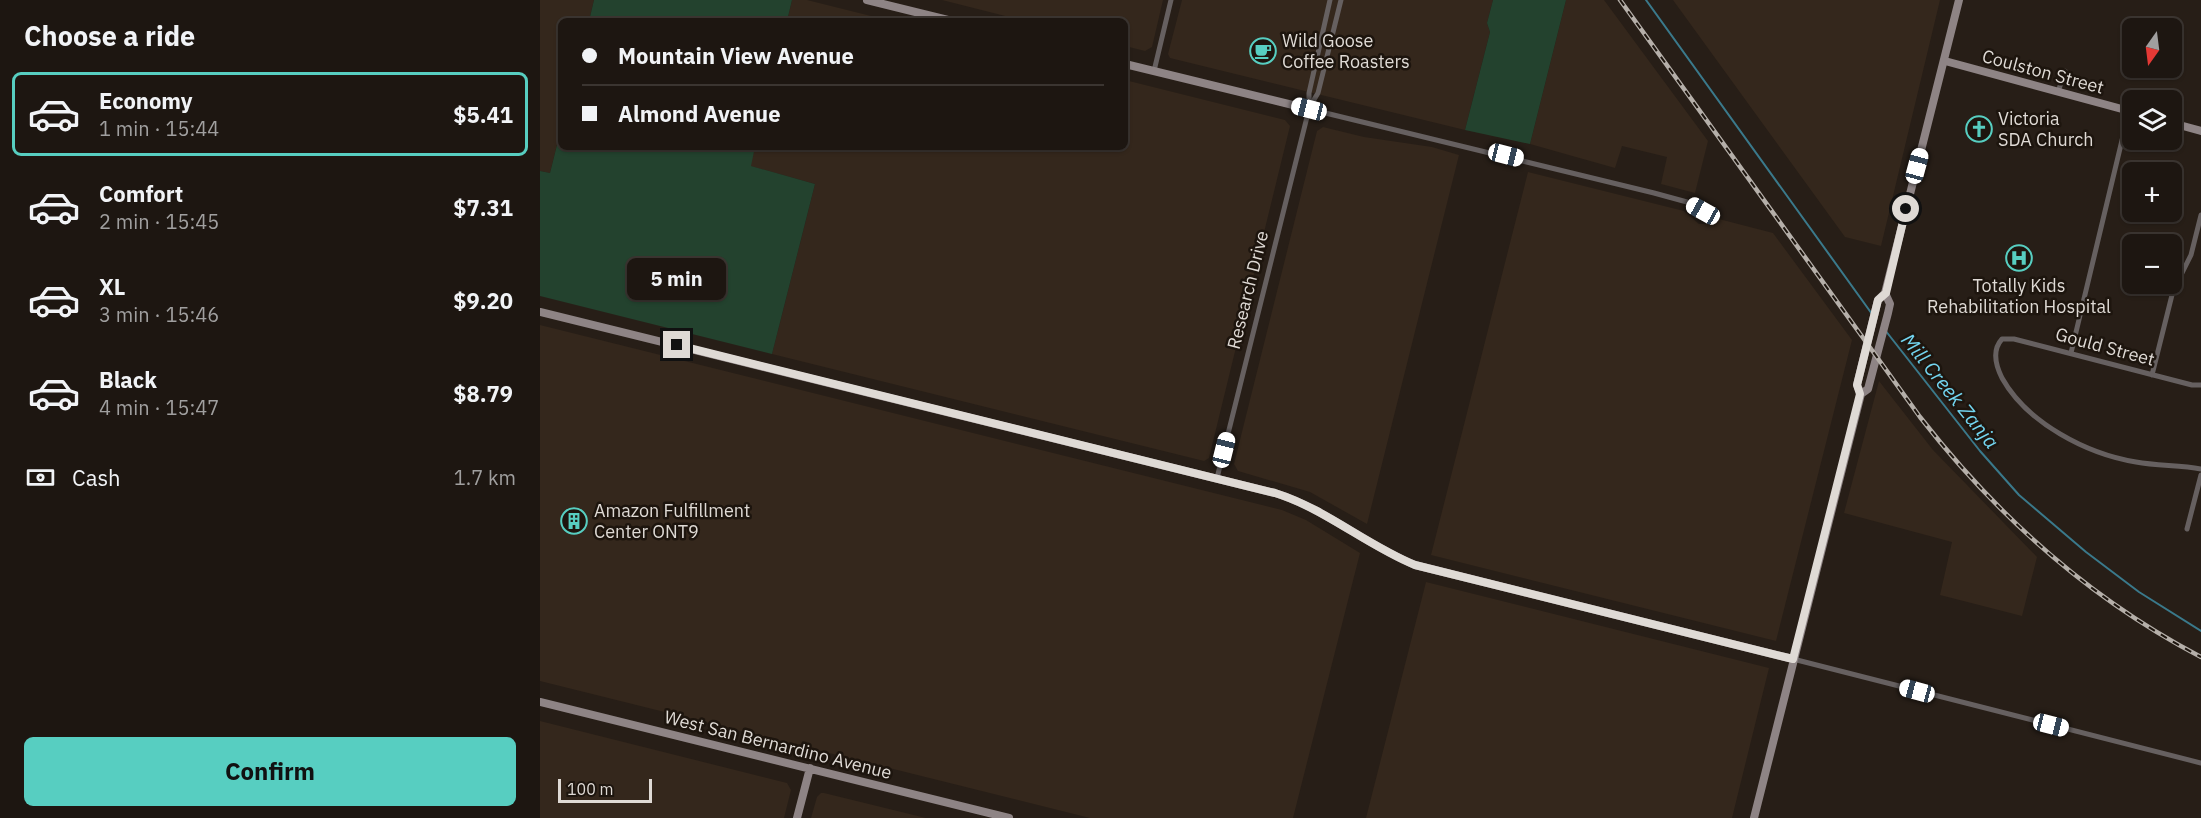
<!DOCTYPE html>
<html lang="en">
<head>
<meta charset="utf-8">
<style>
  :root { --surface:#1d1611; --page:#251f1a; --text:#f1f3f6; --muted:#a09f9f; --line:#3b3531; --accent:#57cec1 }
  body { margin:0; font-family:"IBM Plex Sans",sans-serif; background:var(--page); color:var(--text); height:100vh; display:flex; flex-direction:column; font-size:22px; white-space:nowrap }
  * { box-sizing:border-box; margin:0 }
  p { font-size:20px; color:var(--muted) }
  .icon { flex:none; width:33px; height:33px; fill:none; stroke:currentColor; stroke-width:2; stroke-linecap:round; stroke-linejoin:round }
  .map { position:relative; flex:1; overflow:hidden }
  .side { display:flex; flex-direction:column; background:var(--surface); width:540px }
  .side>* { flex:none }
  .hud { position:absolute; left:18px; top:18px; width:570px; height:132px; border-radius:9px; box-shadow:0 2px 4px #0004,0 0 0 2px var(--line); display:grid; align-content:center; height:132px; padding:0 24px; background:var(--surface) }
  .needle { width:39px; rotate:194deg }
  .fabs { position:absolute; left:1582px; top:18px; display:grid; gap:12px }
  .fabs a { display:grid; place-items:center; width:60px; height:60px; border-radius:9px; background:var(--surface); box-shadow:0 2px 4px #0004,0 0 0 2px var(--line); font-size:30px }
  .scale { position:absolute; left:18px; bottom:15px; width:94px; box-sizing:border-box; padding-left:6px; border:3px solid #dfdad5; border-top:0; font-size:16px; line-height:21px; white-space:nowrap; color:#dfdad5; -webkit-text-stroke:4px #1d150e; paint-order:stroke }
  .end { position:absolute; width:27px; height:27px; margin:-14px; border:8px solid #dfdad5; background:#111; box-shadow:0 0 0 3px #111 }
  .from { border-radius:50% }
  .bubble { position:absolute; height:42px; border-radius:9px; background:var(--surface); box-shadow:0 2px 4px #0004,0 0 0 2px var(--line); font-size:20px; font-weight:800; line-height:42px; text-align:center }
  .car { position:absolute; width:18px; height:36px; margin:-18px -9px; border-radius:8px; box-shadow:0 0 4px 2px #0007; background:linear-gradient(#fff 24%,#345 0 40%,#fff 0 76%,#345 0 86%,#fff 0) }
  .hud b { display:flex; align-items:center; gap:21px; height:57px; font-size:22px }
  .hud b+b { border-top:2px solid var(--line) }
  .hud i { width:15px; height:15px; background:var(--text) }
  ul { padding:0; list-style:none }
  li { display:flex; align-items:center; gap:18px; height:84px; margin:0 12px 9px; padding:0 12px; border:3px solid transparent; border-radius:9px }
  li div { flex:1 }
  li b { display:block; font-size:22px }
  li em { font-style:normal; font-weight:800 }
  li.on { border-color:var(--accent) }
  li>.icon { width:54px; height:54px; stroke-width:1.5 }
  h2 { padding:0 24px; font-size:27px; line-height:72px }
  .pay { display:flex; align-items:center; gap:15px; height:66px; padding:0 24px; font-size:22px }
  .pay p { margin-inline-start:auto }
  .action { display:flex; gap:12px; margin-top:auto; padding:12px 24px }
  .action a { flex:1; height:69px; border-radius:9px; background:var(--accent); color:#111; font-size:24px; font-weight:800; line-height:69px; text-align:center }
  main { display:flex; flex:1; min-height:0 }
  .map>svg:first-child { display:block }
  .built { fill:#34271c }
  .green { fill:#23422e }
  .lines { fill:none; stroke-linecap:round; stroke-linejoin:round }
  .stream { stroke:#3a798b; stroke-width:2 }
  .street { stroke:#666060; stroke-width:5 }
  .secondary { stroke:#8e8485; stroke-width:8 }
  .rail-casing { stroke:#b5afa9; stroke-width:4.5 }
  .rail { stroke:#1d150e; stroke-width:2; stroke-dasharray:7; stroke-linecap:butt }
  .route { stroke:#dfdad5; stroke-width:8 }
  .labels { text-anchor:middle; stroke-width:5; stroke-linejoin:round; paint-order:stroke }
  .poi-label { font-size:18px; fill:#dfdad5; stroke:#1d150e; text-anchor:start }
  .street-label { font-size:18px; fill:#dfdad5; stroke:#1d150e }
  .water-label { font-size:20px; font-style:italic; fill:#73d5f0; stroke:#1d150e }
</style>
</head>
<body>
<main>
<section class="side">
<h2>Choose a ride</h2>
<ul>
<li class="on"><svg class="icon" aria-label="car" viewBox="0 0 24 24"><path d="M5 17H2v-5l4-1 3-4h7l3 4 3 1v5h-3M9 17h6M6 11h13"/><circle cx="7" cy="17" r="2"/><circle cx="17" cy="17" r="2"/></svg><div><b>Economy</b><p>1 min · 15:44</p></div><em>$5.41</em></li>
<li><svg class="icon" aria-label="car" viewBox="0 0 24 24"><path d="M5 17H2v-5l4-1 3-4h7l3 4 3 1v5h-3M9 17h6M6 11h13"/><circle cx="7" cy="17" r="2"/><circle cx="17" cy="17" r="2"/></svg><div><b>Comfort</b><p>2 min · 15:45</p></div><em>$7.31</em></li>
<li><svg class="icon" aria-label="car" viewBox="0 0 24 24"><path d="M5 17H2v-5l4-1 3-4h7l3 4 3 1v5h-3M9 17h6M6 11h13"/><circle cx="7" cy="17" r="2"/><circle cx="17" cy="17" r="2"/></svg><div><b>XL</b><p>3 min · 15:46</p></div><em>$9.20</em></li>
<li><svg class="icon" aria-label="car" viewBox="0 0 24 24"><path d="M5 17H2v-5l4-1 3-4h7l3 4 3 1v5h-3M9 17h6M6 11h13"/><circle cx="7" cy="17" r="2"/><circle cx="17" cy="17" r="2"/></svg><div><b>Black</b><p>4 min · 15:47</p></div><em>$8.79</em></li>
</ul>
<div class="pay"><svg class="icon" aria-label="cash" viewBox="0 0 24 24"><path d="M3 7h18v10H3z"/><circle cx="12" cy="12" r="2"/></svg>Cash<p>1.7 km</p></div>
<div class="action"><a>Confirm</a></div>
</section>
<div class="map">
<svg width="1661" height="818" viewBox="0 0 1661 818">
  <rect width="100%" height="100%" fill="#271e17"/>
  <path class="built" d="M0 0H54L49 21H21V129L10 173 0 171Z
    M252 0H267L351 21H247Z
    M402 0H623L612 47 605 51 585 46V21H485Z
    M642 0H953L947 23 950 32 925 130 630 58 628 54Z
    M1026 0H1064L1168 141 1155 193 1121 184 1127 157 1082 146 1075 168 990 144Z
    M1133 0H1400L1341 246 1305 237Z
    M585 80 745 120 750 126 669 458 664 461 232 354 275 184 210 166 215 147H585Z
    M783 127 824 137 892 147 919 155 827 524 770 492 698 471 694 464 777 131Z
    M988 172 1144 211 1159 224H1167L1175 218 1233 233 1312 340 1236 641 891 555Z
    M0 325 742 510 766 520 820 553 753 818H550L0 681Z
    M1339 381 1393 450 1497 557 1482 616 1400 595 1412 542 1304 513Z
    M886 582 1229 668 1192 818H826Z
    M0 721 247 783 251 790 244 818H0Z
    M281 793H284L386 818H271L277 797Z"/>
  <path class="green" d="M54 0H252L247 21H49Z
    M953 0H1026L990 144 925 130 950 32 947 23Z
    M21 129V147H215L211 166 275 184 232 354 0 296V171L10 173Z"/>
  <g class="lines">
    <path class="stream" d="M1106 0 1332 314
      M1345 330 1440 451 1479 495 1546 552 1599 592 1661 631"/>
    <path class="street" d="M614 71 631 0
      M1518 92 1525 71
      M769 108 778 93 801 0
      M769 109 1114 193 1147 202 1163 211
      M1633 123 1639 107
      M1531 353 1589 111
      M1612 375 1633 291 1651 255 1661 215
      M1661 385H1652L1474 339H1462C1452 350 1456 366 1462 378 1487 423 1547 454 1596 462 1618 466 1640 465 1661 469
      M677 478 769 109V93L790 0
      M1647 529 1661 475
      M1253 659 1661 763"/>
    <path class="secondary" d="M327 0 412 21
      M1405 61 1593 112
      M585 64 769 109
      M1632 123 1661 131
      M0 312 735 493C786 509 826 545 875 565L1253 659
      M1321 394 1328 389 1348 313 1350 304 1345 293
      M0 702 469 818
      M257 818 270 768
      M1214 818 1321 394 1317 385 1338 300 1345 293 1419 0"/>
    <g class="rail-casing">
      <path id="rail" d="M1080 0 1380 417C1457 516 1550 599 1661 657"/>
    </g>
    <use href="#rail" class="rail"/>
  </g>
  <g class="lines">
    <path class="route" d="M137 345 735 493C786 509 826 545 875 565L1253 659 1320 394 1317 385 1338 300 1346 293 1366 209"/>
  </g>
  <defs>
    <g id="cafe-ring" transform="scale(1.35)"><circle r="9.5" fill="#1d150e" stroke="#57cec1" stroke-width="1.5"/><path d="M-5.5-4.5H6V0H3Q3 3.5 0 3.5H-2.5Q-5.5 3.5-5.5 0ZM3-3.2v2h1.7v-2ZM-6 4.5H4V6H-6Z" fill="#57cec1"/></g>
    <g id="church-ring" transform="scale(1.35)"><circle r="9.5" fill="#1d150e" stroke="#57cec1" stroke-width="1.5"/><path d="M-1.2-6h2.4v3.5h3.3v2.4h-3.3V6h-2.4V-.1h-3.3v-2.4h3.3Z" fill="#57cec1"/></g>
    <g id="hospital-ring" transform="scale(1.35)"><circle r="9.5" fill="#1d150e" stroke="#57cec1" stroke-width="1.5"/><path d="M-5-5h3v3.5h4V-5h3V5h-3V1.5h-4V5h-3Z" fill="#57cec1"/></g>
    <g id="building-ring" transform="scale(1.35)"><circle r="9.5" fill="#1d150e" stroke="#57cec1" stroke-width="1.5"/><path d="M-4-6H4V6H1V3H-1V6H-4ZM-2.5-4.3h1.7v1.8h-1.7ZM.8-4.3h1.7v1.8H.8ZM-2.5-1h1.7V.8h-1.7ZM.8-1h1.7V.8H.8Z" fill="#57cec1"/></g>
  </defs>
  <g fill-rule="evenodd">
    <use href="#cafe-ring" x="723" y="51"/>
    <use href="#church-ring" x="1439" y="129"/>
    <use href="#hospital-ring" x="1479" y="258"/>
    <use href="#building-ring" x="34" y="521"/>
  </g>
  <g class="labels">
    <g class="poi-label">
      <text x="742" y="47">Wild Goose<tspan x="742" dy="21">Coffee Roasters</tspan></text>
      <text x="1458" y="125">Victoria<tspan x="1458" dy="21">SDA Church</tspan></text>
      <text x="1479" y="292" text-anchor="middle">Totally Kids<tspan x="1479" dy="21">Rehabilitation Hospital</tspan></text>
      <text x="54" y="517">Amazon Fulfillment<tspan x="54" dy="21">Center ONT9</tspan></text>
    </g>
    <g class="street-label">
      <text transform="translate(1503 72) rotate(15)" y="6">Coulston Street</text>
      <text transform="translate(708 290) rotate(-76)" y="6">Research Drive</text>
      <text transform="translate(1565 347) rotate(15)" y="6">Gould Street</text>
      <text transform="translate(238 745) rotate(14)" y="6">West San Bernardino Avenue</text>
    </g>
    <g class="water-label">
      <text transform="translate(1410 391) rotate(51)" y="7">Mill Creek Zanja</text>
    </g>
  </g>
</svg>
<div class="fabs">
<a><svg class="needle" viewBox="-14 -14 28 28"><path d="M0-13l5 13h-10z" fill="#e53935"/><path d="M0 13l5-13h-10z" fill="#a09f9f"/></svg></a>
<a><svg class="icon" aria-label="layers" viewBox="0 0 24 24"><path d="M12 4l9 5-9 5-9-5zM3 14l9 5 9-5"/></svg></a>
<a>+</a>
<a>−</a>
</div>
<div class="scale">100 m</div>
<i class="end from" style="left:1366px;top:209px"></i>
<i class="end" style="left:137px;top:345px"></i>
<div class="bubble" style="left:87px;top:258px;width:99px">5 min</div>
<i class="car" style="left:769px;top:109px;rotate:284deg"></i>
<i class="car" style="left:966px;top:155px;rotate:104deg"></i>
<i class="car" style="left:1377px;top:166px;rotate:15deg"></i>
<i class="car" style="left:1163px;top:211px;rotate:299deg"></i>
<i class="car" style="left:684px;top:450px;rotate:14deg"></i>
<i class="car" style="left:1377px;top:691px;rotate:285deg"></i>
<i class="car" style="left:1511px;top:725px;rotate:104deg"></i>
<div class="hud">
<b><i class="from"></i>Mountain View Avenue</b>
<b><i></i>Almond Avenue</b>
</div>
</div>
</main>
</body>
</html>
